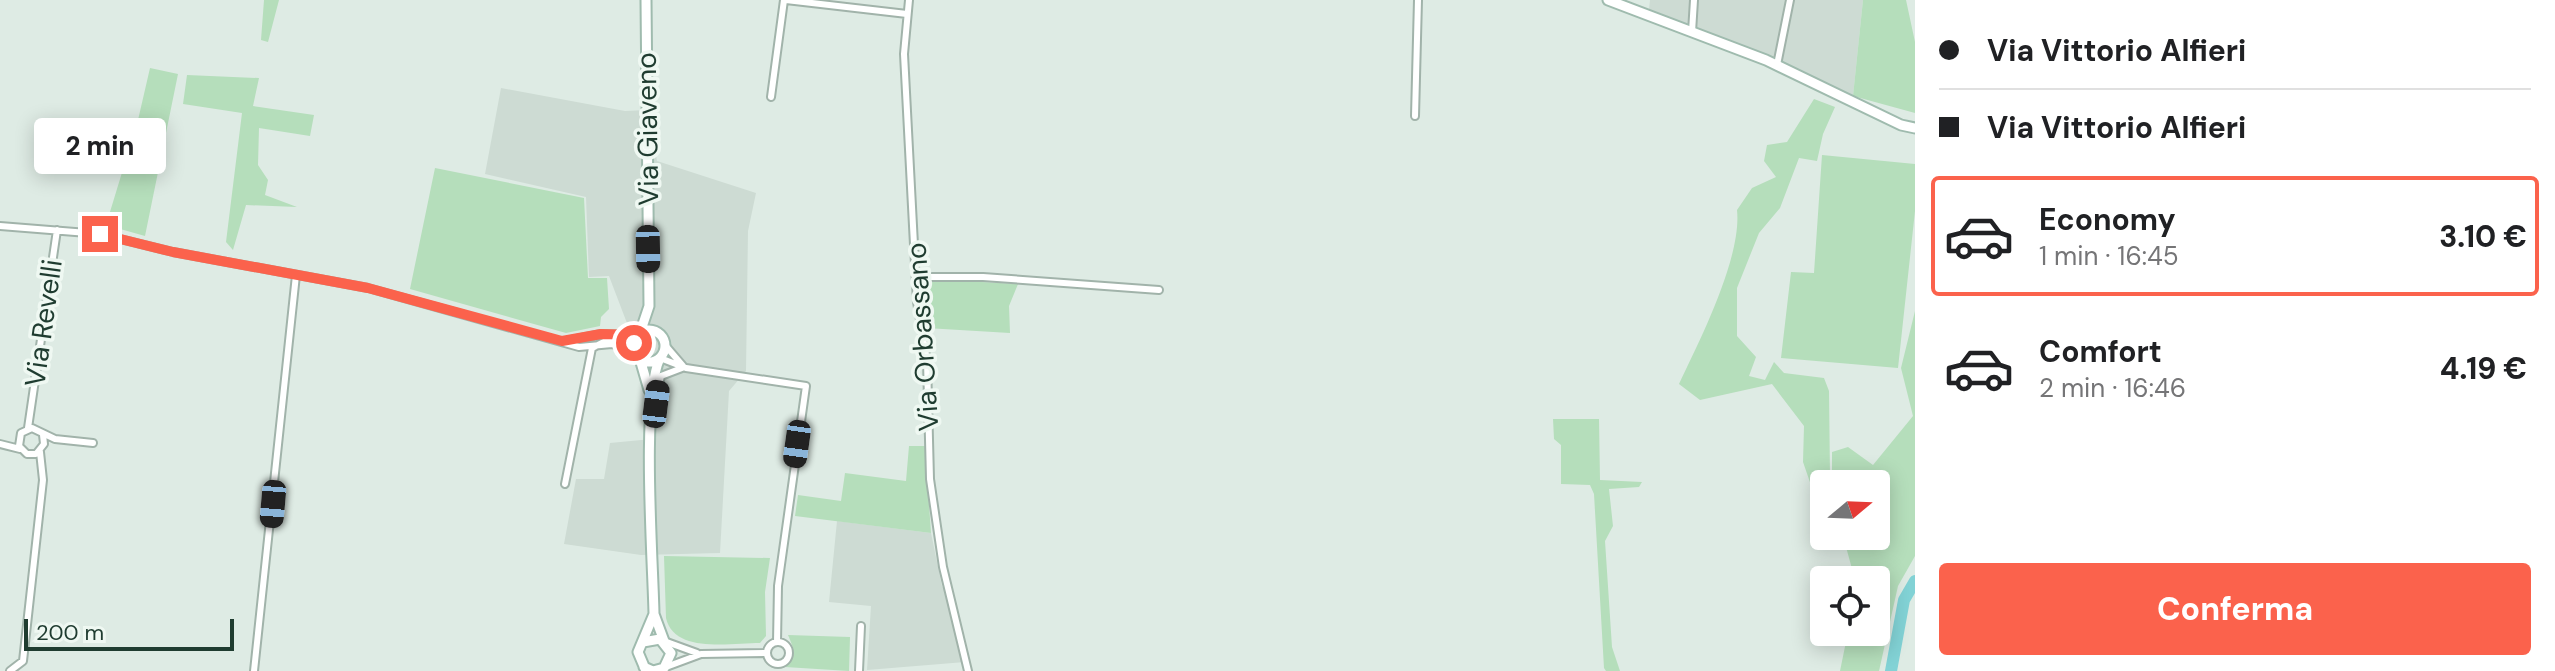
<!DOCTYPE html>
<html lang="it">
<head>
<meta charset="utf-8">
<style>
  :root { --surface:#fff; --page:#f6f6f6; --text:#202124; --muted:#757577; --line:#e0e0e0; --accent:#fb624c }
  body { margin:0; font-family:"DM Sans",sans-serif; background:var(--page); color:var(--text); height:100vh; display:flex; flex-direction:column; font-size:30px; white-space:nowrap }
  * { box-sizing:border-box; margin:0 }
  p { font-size:26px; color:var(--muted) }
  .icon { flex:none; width:44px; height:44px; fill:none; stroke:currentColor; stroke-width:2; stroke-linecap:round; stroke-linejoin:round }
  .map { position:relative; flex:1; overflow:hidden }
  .drawer { display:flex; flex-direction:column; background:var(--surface); width:640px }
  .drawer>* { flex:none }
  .guide { display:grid; align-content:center; height:176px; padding:0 24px; background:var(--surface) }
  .needle { width:52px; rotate:71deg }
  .fabs { position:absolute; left:1810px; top:470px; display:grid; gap:16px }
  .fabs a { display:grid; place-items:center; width:80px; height:80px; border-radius:8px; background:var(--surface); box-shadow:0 4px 20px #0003; font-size:40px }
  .scale { position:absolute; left:24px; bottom:20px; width:210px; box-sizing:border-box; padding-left:8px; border:4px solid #1f3c30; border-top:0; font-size:22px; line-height:28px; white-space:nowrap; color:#1f3c30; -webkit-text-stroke:6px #eff8f2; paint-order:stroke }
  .end { position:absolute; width:36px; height:36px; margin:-18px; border:10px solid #fb624c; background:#fff; box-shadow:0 0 0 4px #fff }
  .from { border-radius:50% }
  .bubble { position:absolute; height:56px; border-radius:8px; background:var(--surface); box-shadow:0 4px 20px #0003; font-size:26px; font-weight:800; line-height:56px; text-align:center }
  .car { position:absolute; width:24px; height:48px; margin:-24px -12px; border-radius:10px; box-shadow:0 0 6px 2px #0007; background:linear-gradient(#222 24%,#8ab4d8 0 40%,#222 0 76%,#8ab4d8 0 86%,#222 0) }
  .guide b { display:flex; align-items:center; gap:28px; height:76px; font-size:30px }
  .guide b+b { border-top:2px solid var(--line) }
  .guide i { width:20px; height:20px; background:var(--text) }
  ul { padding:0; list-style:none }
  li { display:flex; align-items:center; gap:24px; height:120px; margin:0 16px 12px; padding:0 8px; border:4px solid transparent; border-radius:8px }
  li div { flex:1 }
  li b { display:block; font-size:30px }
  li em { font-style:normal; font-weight:800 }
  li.active { border-color:var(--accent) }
  li>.icon { width:72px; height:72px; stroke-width:1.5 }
  .action { display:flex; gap:16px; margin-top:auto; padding:16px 24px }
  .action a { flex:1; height:92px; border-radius:8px; background:var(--accent); color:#fff; font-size:32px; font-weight:800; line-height:92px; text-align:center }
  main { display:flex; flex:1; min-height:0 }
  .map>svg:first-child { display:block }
  .built { fill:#cddbd3 }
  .green { fill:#b5debb }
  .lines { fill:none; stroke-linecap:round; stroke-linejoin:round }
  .river { stroke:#82d2d5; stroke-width:12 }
  .street-casing { stroke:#a1b3aa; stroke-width:10 }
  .secondary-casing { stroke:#9fbbae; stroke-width:13 }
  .street { stroke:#fff; stroke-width:6 }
  .secondary { stroke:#fff; stroke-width:9 }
  .route { stroke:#fb624c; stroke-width:10 }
  .labels { text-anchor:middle; stroke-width:7; stroke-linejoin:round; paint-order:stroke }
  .street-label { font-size:28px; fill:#1f3c30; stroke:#eff8f2 }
</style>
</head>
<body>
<main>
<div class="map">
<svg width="1915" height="671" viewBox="0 0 1915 671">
  <rect width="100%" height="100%" fill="#deebe4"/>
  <path class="built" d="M1650 0H1863L1853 96 1649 10Z
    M501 88 625 111 647 110 657 161 756 193 748 231 746 371 729 391 720 553 641 555 564 544 576 479H604L610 443 652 439 646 373 609 276 589 277 586 197 485 174Z
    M837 521 931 533 942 586 951 600 965 662 867 670 871 606 829 602Z"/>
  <path class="green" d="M264 0H279L268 42 261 40Z
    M1863 0H1906L1915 42V113L1853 96Z
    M150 68 178 74 145 236 106 225 138 120Z
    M187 75 259 78 253 106 314 115 310 136 259 128 258 165 268 180 265 195 297 207 246 205 233 250 226 242 242 113 183 104Z
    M1814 99 1835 107 1823 134 1817 161 1799 158 1780 208 1759 233 1737 288V336L1756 357 1749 376 1765 380 1774 362 1784 373 1824 378 1829 391 1830 477V484H1824V507L1820 511 1803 462 1804 426 1772 384 1700 400 1679 384C1700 340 1742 257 1737 210L1752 188 1776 177 1764 161 1767 145 1787 142Z
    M1822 155 1915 164V211L1898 368 1781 358 1791 272 1814 273Z
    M435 168 584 198 588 278H607L609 309 601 317 600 326 566 333 410 289Z
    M928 279 1018 284 1009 306 1010 333 926 328 921 285Z
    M1915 311V556L1898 586 1879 671H1840L1848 632H1876V580H1839L1841 574 1854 576 1843 536H1876V484H1832V452L1848 447 1873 465 1913 416 1901 368Z
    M1553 419H1599L1600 480 1642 482 1639 487 1609 489 1613 526 1605 541 1612 647 1620 671H1606L1604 668 1594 494 1590 485 1561 484V445L1554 439Z
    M909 446H925L931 533 795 516 798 495 841 501 845 473 906 481Z
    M664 556 770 558 765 592 766 636 760 643C731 643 674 654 666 618Z
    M788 635 850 637 849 671 785 667C797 656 794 649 788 635Z"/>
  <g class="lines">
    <path class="river" d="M1891 671 1904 600 1915 581"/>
    <g class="street-casing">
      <path id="street" d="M786 0 907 14
        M909 0 904 54 917 302 927 361 930 479 943 567 968 671
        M1692 32 1694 0
        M1777 65 1790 0
        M771 97 784 0
        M1415 116 1418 0
        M0 226 100 234 173 252 368 288 579 347 612 344 635 351
        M916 277H983L1159 290
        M566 341 601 334 637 335
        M665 345 683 366
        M660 358 686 368 806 386 778 586 777 642
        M656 398 661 376 682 368
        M28 428 57 230
        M43 435 44 444 36 454H27L19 446 21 433 32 428 55 439 93 443
        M0 444 20 449
        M565 484 592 348 614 337
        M664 641 697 653
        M767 653a11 11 0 1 1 22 0a11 11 0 1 1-22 0Z
        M666 667 701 654 767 653
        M10 671 23 661 43 480 40 452
        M254 671 296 275
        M859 671 861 626"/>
    </g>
    <g class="secondary-casing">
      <path id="secondary" d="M1608 0 1766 60 1901 125 1915 128
        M633 346a16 16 0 1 1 32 0a16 16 0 1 1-32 0Z
        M640 333 649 306 646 0
        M660 358C641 397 653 562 654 614L664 641
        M640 359 649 390
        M643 642 660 639 671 653 664 668 653 671 644 667
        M646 671 638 652 654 614"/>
    </g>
    <use href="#street" class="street"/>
    <use href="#secondary" class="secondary"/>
  </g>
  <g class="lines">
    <path class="route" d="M100 234 173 252 368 288 562 341 601 334 637 335 634 343"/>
  </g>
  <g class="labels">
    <g class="street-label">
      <text transform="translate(647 129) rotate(-91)" y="10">Via Giaveno</text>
      <text transform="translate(43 323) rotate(-82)" y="10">Via Revelli</text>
      <text transform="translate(922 337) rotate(-94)" y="10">Via Orbassano</text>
    </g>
  </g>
</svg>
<div class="fabs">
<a><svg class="needle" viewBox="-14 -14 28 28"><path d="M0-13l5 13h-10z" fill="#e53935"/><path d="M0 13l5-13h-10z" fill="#757577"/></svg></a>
<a><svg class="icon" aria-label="locate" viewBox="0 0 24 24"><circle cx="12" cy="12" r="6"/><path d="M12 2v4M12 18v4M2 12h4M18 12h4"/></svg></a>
</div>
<div class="scale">200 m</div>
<i class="end from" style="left:634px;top:343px"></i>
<i class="end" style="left:100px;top:234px"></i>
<div class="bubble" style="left:34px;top:118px;width:132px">2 min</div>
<i class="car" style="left:648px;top:249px;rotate:179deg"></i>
<i class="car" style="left:656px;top:404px;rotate:7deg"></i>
<i class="car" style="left:797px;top:444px;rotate:188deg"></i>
<i class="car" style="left:273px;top:504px;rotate:185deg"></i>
</div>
<section class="drawer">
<div class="guide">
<b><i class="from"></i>Via Vittorio Alfieri</b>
<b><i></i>Via Vittorio Alfieri</b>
</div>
<ul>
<li class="active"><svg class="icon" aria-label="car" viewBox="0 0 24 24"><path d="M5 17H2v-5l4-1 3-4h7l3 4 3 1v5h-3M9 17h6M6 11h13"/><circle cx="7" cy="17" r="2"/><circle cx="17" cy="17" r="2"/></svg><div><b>Economy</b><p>1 min · 16:45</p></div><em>3.10 €</em></li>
<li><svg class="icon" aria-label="car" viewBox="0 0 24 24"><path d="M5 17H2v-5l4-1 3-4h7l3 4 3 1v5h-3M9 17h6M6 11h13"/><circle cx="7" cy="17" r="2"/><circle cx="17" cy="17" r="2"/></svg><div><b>Comfort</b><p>2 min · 16:46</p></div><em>4.19 €</em></li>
</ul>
<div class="action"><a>Conferma</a></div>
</section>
</main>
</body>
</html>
